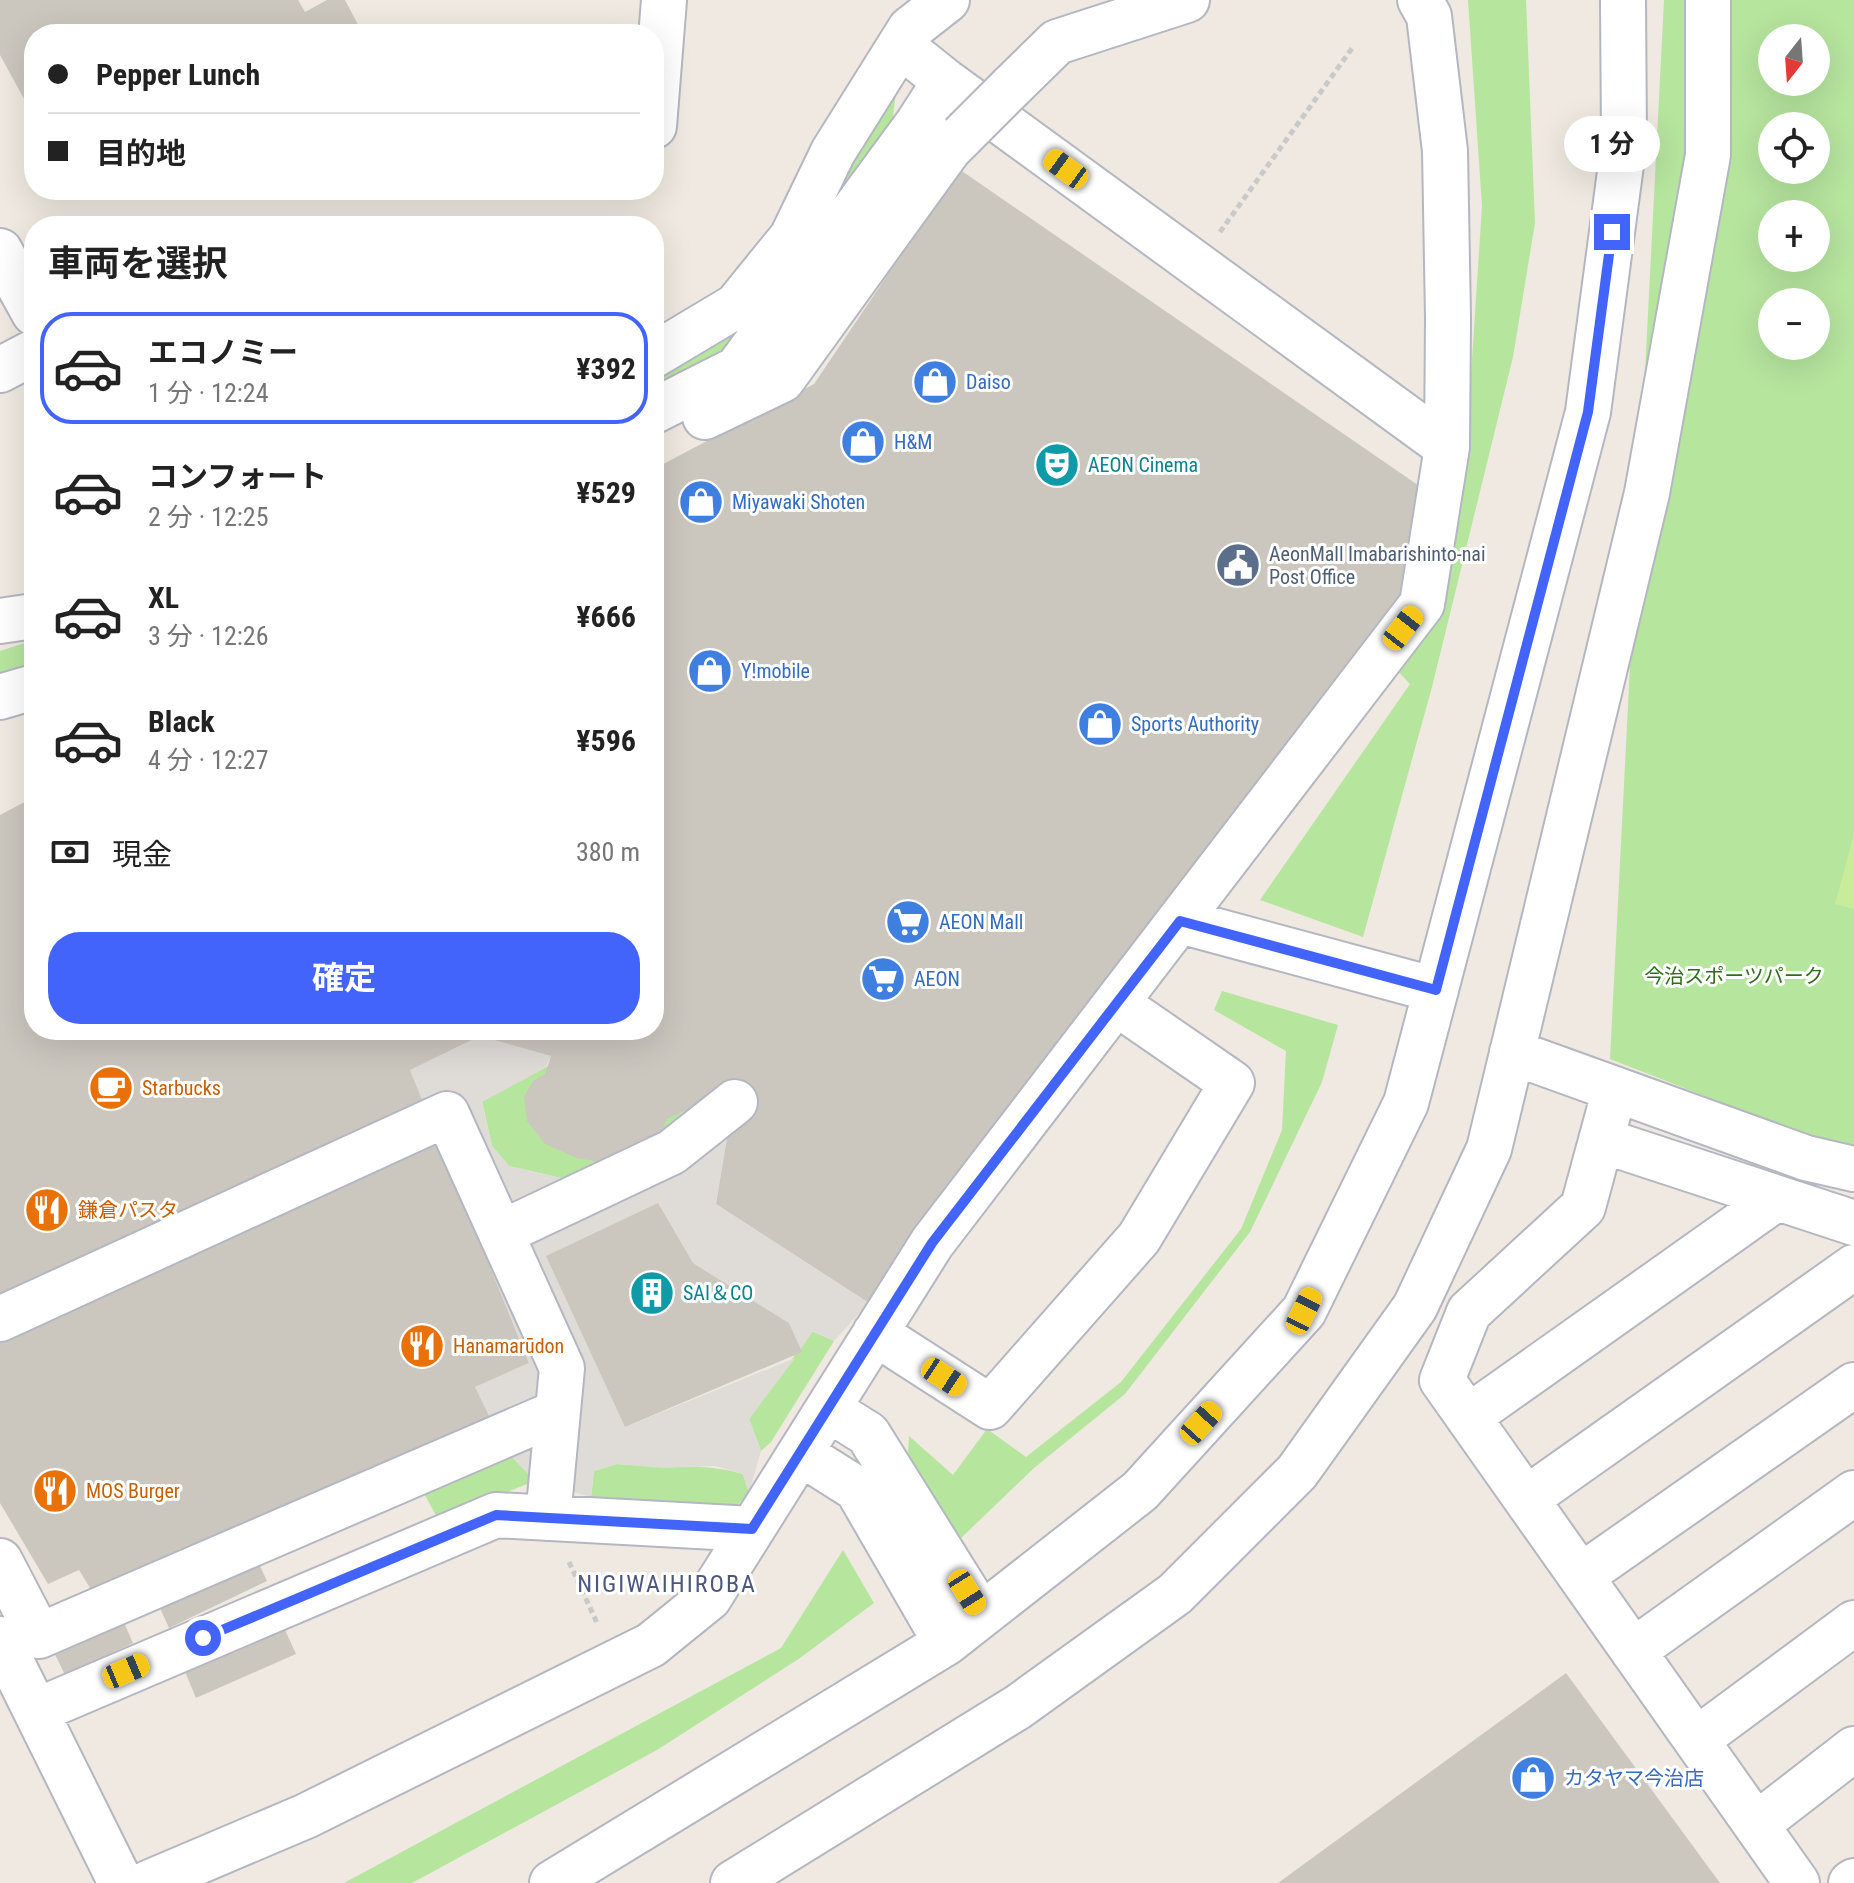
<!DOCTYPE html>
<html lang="ja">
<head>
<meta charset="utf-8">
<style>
  :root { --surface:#fff; --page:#f2f2f2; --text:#222; --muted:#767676; --line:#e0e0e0; --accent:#4264fb }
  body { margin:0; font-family:"Roboto Condensed","Noto Sans JP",sans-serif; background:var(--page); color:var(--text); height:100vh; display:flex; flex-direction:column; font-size:30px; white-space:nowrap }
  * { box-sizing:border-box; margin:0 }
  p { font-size:26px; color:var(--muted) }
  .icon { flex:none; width:44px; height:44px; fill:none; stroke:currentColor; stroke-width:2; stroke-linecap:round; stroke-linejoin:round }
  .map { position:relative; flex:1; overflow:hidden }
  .side { position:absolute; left:24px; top:216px; width:640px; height:824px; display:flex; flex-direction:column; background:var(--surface); border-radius:32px; box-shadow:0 8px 32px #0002 }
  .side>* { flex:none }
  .top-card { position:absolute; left:24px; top:24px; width:640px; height:176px; border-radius:32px; box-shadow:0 8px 32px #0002; display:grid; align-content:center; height:176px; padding:0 24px; background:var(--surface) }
  .needle { width:52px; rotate:197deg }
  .fabs { position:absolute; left:1758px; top:24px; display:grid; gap:16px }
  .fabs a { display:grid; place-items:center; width:72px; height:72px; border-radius:50%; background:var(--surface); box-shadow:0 8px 32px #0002; font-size:40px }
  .end { position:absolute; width:36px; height:36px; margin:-18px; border:10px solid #4264fb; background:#fff; box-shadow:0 0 0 4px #fff }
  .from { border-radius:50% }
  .bubble { position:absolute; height:56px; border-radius:28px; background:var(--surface); box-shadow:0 8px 32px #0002; font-size:26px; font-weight:700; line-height:56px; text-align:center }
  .car { position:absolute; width:24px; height:48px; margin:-24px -12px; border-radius:10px; box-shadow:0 0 6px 2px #0007; background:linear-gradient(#f5c518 24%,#345 0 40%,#f5c518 0 76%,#345 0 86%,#f5c518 0) }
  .top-card b { display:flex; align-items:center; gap:28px; height:76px; font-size:30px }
  .top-card b+b { border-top:2px solid var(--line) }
  .top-card i { width:20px; height:20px; background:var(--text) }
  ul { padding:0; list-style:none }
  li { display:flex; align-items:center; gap:24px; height:112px; margin:0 16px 12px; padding:0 8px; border:4px solid transparent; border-radius:32px }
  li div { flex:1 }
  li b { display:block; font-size:30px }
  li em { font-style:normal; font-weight:700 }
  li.selected { border-color:var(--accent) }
  li>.icon { width:72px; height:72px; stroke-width:1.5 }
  h2 { padding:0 24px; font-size:36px; line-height:96px }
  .pay { display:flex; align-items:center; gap:20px; height:88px; padding:0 24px; font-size:30px }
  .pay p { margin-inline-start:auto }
  .cta { display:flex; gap:16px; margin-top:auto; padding:16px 24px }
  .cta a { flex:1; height:92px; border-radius:32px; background:var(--accent); color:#fff; font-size:32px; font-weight:700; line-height:92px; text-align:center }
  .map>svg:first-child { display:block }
  .green { fill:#b6e59e; fill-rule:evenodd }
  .pitch { fill:#c9ec9a }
  .plaza { fill:#dfdcd8 }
  .building { fill:#cbc7bf }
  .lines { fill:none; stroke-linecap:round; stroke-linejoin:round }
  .minor-casing { stroke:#b4b7c1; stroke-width:48 }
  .path { stroke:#c9c9c9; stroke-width:5; stroke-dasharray:6 4; stroke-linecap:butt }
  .minor { stroke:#fff; stroke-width:44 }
  .minor-bridge-casing { stroke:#b4b7c1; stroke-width:48; stroke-linecap:butt }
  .minor-bridge { stroke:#fff; stroke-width:44 }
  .route { stroke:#4264fb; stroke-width:10 }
  .labels { text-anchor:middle; stroke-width:6; stroke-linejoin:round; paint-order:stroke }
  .shop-label { font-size:20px; fill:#366cbe; stroke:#fff; text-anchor:start }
  .culture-label { font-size:20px; fill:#0d838f; stroke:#fff; text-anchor:start }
  .service-label { font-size:20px; fill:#4e5e75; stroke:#fff; text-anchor:start }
  .park-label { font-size:20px; fill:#2c6e1b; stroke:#fff }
  .food-label { font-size:20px; fill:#c56008; stroke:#fff; text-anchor:start }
  .quarter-label { font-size:24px; letter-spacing:2px; fill:#4d5680; stroke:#fff }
</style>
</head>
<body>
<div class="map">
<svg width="1854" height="1883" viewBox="0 0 1854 1883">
  <rect width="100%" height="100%" fill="#efe9e1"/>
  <path class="green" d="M1468 0H1526L1535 223 1513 357 1432 687 1363 937 1260 900 1410 684 1395 668 1440 600 1471 375 1482 206Z
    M1664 0H1854V1154L1610 1059ZM1772 38H1816V82H1772ZM1772 126H1816V170H1772ZM1772 214H1816V258H1772ZM1772 302H1816V346H1772Z
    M885 88 896 92 891 132 744 330 687 385 654 400V369L665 364Z
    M34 640V665L0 679V651Z
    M1222 991 1338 1025 1322 1082 1250 1232 1125 1394 1034 1468 959 1540 907 1472 909 1436 953 1475 987 1429 1026 1457 1121 1382 1241 1229 1282 1130 1286 1051 1214 1010Z
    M577 1051 688 1094 675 1134 561 1178 509 1166 492 1146 482 1101Z
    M812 1331 834 1341 771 1442 761 1451 749 1419Z
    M513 1458 535 1481 438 1519 420 1486 493 1461Z
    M617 1464C659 1468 703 1462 743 1474L749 1493 734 1509 655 1508 591 1497 594 1471Z
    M843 1550 874 1603 800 1658 657 1750 412 1883H344L781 1648Z"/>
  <path class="pitch" d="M1854 834V909L1835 904Z"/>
  <path class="plaza" d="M480 1036 551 1056 545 1068 482 1102 492 1146 509 1166 561 1178 639 1156 674 1134 682 1112 738 1087 756 1096 727 1138 716 1204 869 1303 834 1341 813 1331 800 1350 789 1323 693 1263 625 1427 795 1358 749 1419 761 1451 749 1493 743 1474 715 1466 663 1468 617 1464 594 1471 591 1497 535 1481 513 1458 493 1461 475 1387 529 1363 410 1070Z"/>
  <path class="building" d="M0 0H298L305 12 327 0H345L363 34H34V117L0 55Z
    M959 169 1428 492 1421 584 869 1303 716 1204 727 1138 756 1096 738 1087 667 1119 658 1140 610 1164 577 1158 545 1144 527 1121 524 1097 533 1081 545 1074 551 1056 480 1036 410 1070 529 1363 475 1387 490 1418 98 1601 79 1570 48 1584 0 1503V815L34 797V1030H654V469L814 384Z
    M658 1203 693 1263 789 1323 802 1352 625 1427 546 1256Z
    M254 1553 267 1581 169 1628 156 1599Z
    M121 1616 133 1643 65 1675 52 1648Z
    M280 1619 296 1654 196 1698 181 1662Z
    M1566 1673 1720 1883H1278Z"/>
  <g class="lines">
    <g class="minor-casing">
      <path id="minor" d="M945 81 1447 447
        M1011 87 1057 42 1187 0
        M654 126 664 0
        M0 251 34 313
        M654 355 736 306 792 237 833 152 910 29 947 0
        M0 370 34 352
        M654 411 737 369 918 123 945 81 900 45
        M705 417 782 380 949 149 962 136
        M0 621 34 616
        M0 697 34 687
        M1180 921 1436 990
        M1512 1052 1806 1158 1854 1169
        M1615 1089 1583 1207 1469 1312 1442 1380 1797 1883
        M1601 1140 1854 1223
        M501 1233 672 1152 735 1102
        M0 1319 447 1114 562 1368 548 1518
        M875 1333 990 1407 1139 1238 1232 1083 1116 1003
        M828 1409 868 1434 981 1615
        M1468 1417 1777 1198
        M800 1453 857 1489 946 1643
        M1526 1499 1854 1267
        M0 1561 39 1636 558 1412
        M1581 1576 1854 1385
        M0 1639 121 1883
        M1633 1651 1854 1493
        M36 1711 496 1515 752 1529
        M1696 1740 1854 1623
        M1756 1825 1854 1749
        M148 1883 306 1816 651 1645 709 1598 932 1243 1422 604 1447 447 1448 318 1445 151 1429 16 1420 0
        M552 1883 946 1643 1140 1491 1304 1311 1406 1103 1588 412 1624 142 1623 0
        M733 1883 1018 1707 1175 1594 1297 1472 1415 1307 1489 1149 1647 493 1708 155V0
        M1851 1883 1854 1881"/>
    </g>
    <path class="path" d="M1220 232 1353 47
      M569 1562 598 1625"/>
    <use href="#minor" class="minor"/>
    <g class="minor-bridge-casing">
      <path id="minor-bridge" d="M962 136 1011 87"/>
    </g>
    <use href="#minor-bridge" class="minor-bridge"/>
  </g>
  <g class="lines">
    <path class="route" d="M203 1638 496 1515 752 1529 932 1243 1180 921 1436 990 1588 412 1612 232"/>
  </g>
  <defs>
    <g id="shop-disc" transform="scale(2.3)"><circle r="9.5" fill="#3f7fe0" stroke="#fff"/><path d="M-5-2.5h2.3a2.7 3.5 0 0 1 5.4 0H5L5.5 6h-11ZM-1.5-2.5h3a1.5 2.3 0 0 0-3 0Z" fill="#fff"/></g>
    <g id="theatre-disc" transform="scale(2.3)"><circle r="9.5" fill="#0f9aa8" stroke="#fff"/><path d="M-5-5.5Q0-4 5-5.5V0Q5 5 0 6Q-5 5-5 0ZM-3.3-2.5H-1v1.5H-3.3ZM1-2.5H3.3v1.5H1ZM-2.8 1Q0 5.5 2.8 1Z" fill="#fff"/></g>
    <g id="civic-disc" transform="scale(2.3)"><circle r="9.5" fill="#5c6f8a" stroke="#fff"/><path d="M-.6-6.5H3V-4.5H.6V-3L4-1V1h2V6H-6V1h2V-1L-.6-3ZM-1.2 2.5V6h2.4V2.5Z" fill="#fff"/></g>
    <g id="supermarket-disc" transform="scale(2.3)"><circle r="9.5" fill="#3f7fe0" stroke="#fff"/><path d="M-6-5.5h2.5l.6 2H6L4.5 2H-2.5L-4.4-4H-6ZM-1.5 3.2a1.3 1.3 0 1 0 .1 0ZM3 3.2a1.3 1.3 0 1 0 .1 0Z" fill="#fff"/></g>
    <g id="cafe-disc" transform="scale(2.3)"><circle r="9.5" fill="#e8710a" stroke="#fff"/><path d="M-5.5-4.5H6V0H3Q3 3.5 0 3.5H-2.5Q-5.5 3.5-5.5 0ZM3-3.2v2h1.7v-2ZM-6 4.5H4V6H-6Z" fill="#fff"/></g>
    <g id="restaurant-disc" transform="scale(2.3)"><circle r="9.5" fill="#e8710a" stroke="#fff"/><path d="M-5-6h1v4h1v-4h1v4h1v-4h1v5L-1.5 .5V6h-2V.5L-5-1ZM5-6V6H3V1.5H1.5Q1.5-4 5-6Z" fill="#fff"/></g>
    <g id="building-disc" transform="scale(2.3)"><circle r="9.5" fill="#0f9aa8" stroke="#fff"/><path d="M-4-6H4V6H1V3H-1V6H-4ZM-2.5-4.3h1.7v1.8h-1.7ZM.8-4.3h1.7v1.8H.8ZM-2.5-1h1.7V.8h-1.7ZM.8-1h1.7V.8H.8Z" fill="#fff"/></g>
  </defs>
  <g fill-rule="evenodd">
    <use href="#shop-disc" x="935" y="382"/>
    <use href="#shop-disc" x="863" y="442"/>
    <use href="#theatre-disc" x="1057" y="465"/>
    <use href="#shop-disc" x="701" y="502"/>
    <use href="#civic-disc" x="1238" y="565"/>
    <use href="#shop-disc" x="710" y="671"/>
    <use href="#shop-disc" x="1100" y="724"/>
    <use href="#supermarket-disc" x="908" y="922"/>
    <use href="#supermarket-disc" x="883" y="979"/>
    <use href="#cafe-disc" x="111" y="1088"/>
    <use href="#restaurant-disc" x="47" y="1210"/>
    <use href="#building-disc" x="652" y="1293"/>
    <use href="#restaurant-disc" x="422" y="1346"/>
    <use href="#restaurant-disc" x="55" y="1491"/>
    <use href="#shop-disc" x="1533" y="1778"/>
  </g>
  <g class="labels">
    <g class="shop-label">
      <text x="966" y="389">Daiso</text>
      <text x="894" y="449">H&amp;M</text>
      <text x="732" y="509">Miyawaki Shoten</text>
      <text x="741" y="678">Y!mobile</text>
      <text x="1131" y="731">Sports Authority</text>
      <text x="939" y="929">AEON Mall</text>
      <text x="914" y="986">AEON</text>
      <text x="1564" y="1785">カタヤマ今治店</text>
    </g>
    <g class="culture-label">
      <text x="1088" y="472">AEON Cinema</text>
      <text x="683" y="1300">SAI＆CO</text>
    </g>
    <g class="service-label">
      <text x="1269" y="561">AeonMall Imabarishinto-nai<tspan x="1269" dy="23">Post Office</tspan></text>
    </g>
    <g class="park-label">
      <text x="1734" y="983">今治スポーツパーク</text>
    </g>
    <g class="food-label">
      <text x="142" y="1095">Starbucks</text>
      <text x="78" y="1217">鎌倉パスタ</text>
      <text x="453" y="1353">Hanamarūdon</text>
      <text x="86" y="1498">MOS Burger</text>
    </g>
    <g class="quarter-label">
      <text x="667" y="1592">NIGIWAIHIROBA</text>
    </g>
  </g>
</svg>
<div class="fabs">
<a><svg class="needle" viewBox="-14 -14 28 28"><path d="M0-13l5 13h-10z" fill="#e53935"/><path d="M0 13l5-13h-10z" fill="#767676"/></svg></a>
<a><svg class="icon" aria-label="locate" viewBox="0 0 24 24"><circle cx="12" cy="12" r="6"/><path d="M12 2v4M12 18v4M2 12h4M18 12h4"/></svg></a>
<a>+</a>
<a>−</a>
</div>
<i class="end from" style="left:203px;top:1638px"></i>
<i class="end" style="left:1612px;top:232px"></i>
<div class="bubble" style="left:1564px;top:116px;width:96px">1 分</div>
<i class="car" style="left:1066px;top:169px;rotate:306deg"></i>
<i class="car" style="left:1403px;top:628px;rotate:38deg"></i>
<i class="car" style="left:1304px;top:1311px;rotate:26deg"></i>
<i class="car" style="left:944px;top:1377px;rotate:123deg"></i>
<i class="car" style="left:1201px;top:1423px;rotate:42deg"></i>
<i class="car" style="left:967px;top:1592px;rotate:148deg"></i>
<i class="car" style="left:126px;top:1671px;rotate:67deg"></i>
<div class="top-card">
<b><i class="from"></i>Pepper Lunch</b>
<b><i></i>目的地</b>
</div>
<section class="side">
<h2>車両を選択</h2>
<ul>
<li class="selected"><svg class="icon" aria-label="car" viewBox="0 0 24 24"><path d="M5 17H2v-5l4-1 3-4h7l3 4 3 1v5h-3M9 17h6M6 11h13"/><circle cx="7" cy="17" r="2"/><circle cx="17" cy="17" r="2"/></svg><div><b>エコノミー</b><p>1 分 · 12:24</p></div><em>¥392</em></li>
<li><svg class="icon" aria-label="car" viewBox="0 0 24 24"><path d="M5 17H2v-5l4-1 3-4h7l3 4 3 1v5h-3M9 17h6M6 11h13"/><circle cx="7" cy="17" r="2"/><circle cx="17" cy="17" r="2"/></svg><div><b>コンフォート</b><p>2 分 · 12:25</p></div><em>¥529</em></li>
<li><svg class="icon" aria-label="car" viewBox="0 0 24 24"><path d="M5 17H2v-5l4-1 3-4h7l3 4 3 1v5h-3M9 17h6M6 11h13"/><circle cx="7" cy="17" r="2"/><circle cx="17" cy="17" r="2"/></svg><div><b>XL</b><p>3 分 · 12:26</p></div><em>¥666</em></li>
<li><svg class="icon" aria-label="car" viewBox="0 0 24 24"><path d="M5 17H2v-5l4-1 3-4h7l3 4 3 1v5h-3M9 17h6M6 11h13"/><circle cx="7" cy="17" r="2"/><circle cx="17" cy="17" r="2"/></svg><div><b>Black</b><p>4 分 · 12:27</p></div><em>¥596</em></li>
</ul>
<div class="pay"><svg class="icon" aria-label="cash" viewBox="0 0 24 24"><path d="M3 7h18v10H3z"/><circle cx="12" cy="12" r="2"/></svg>現金<p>380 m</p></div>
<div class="cta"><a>確定</a></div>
</section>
</div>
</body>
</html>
